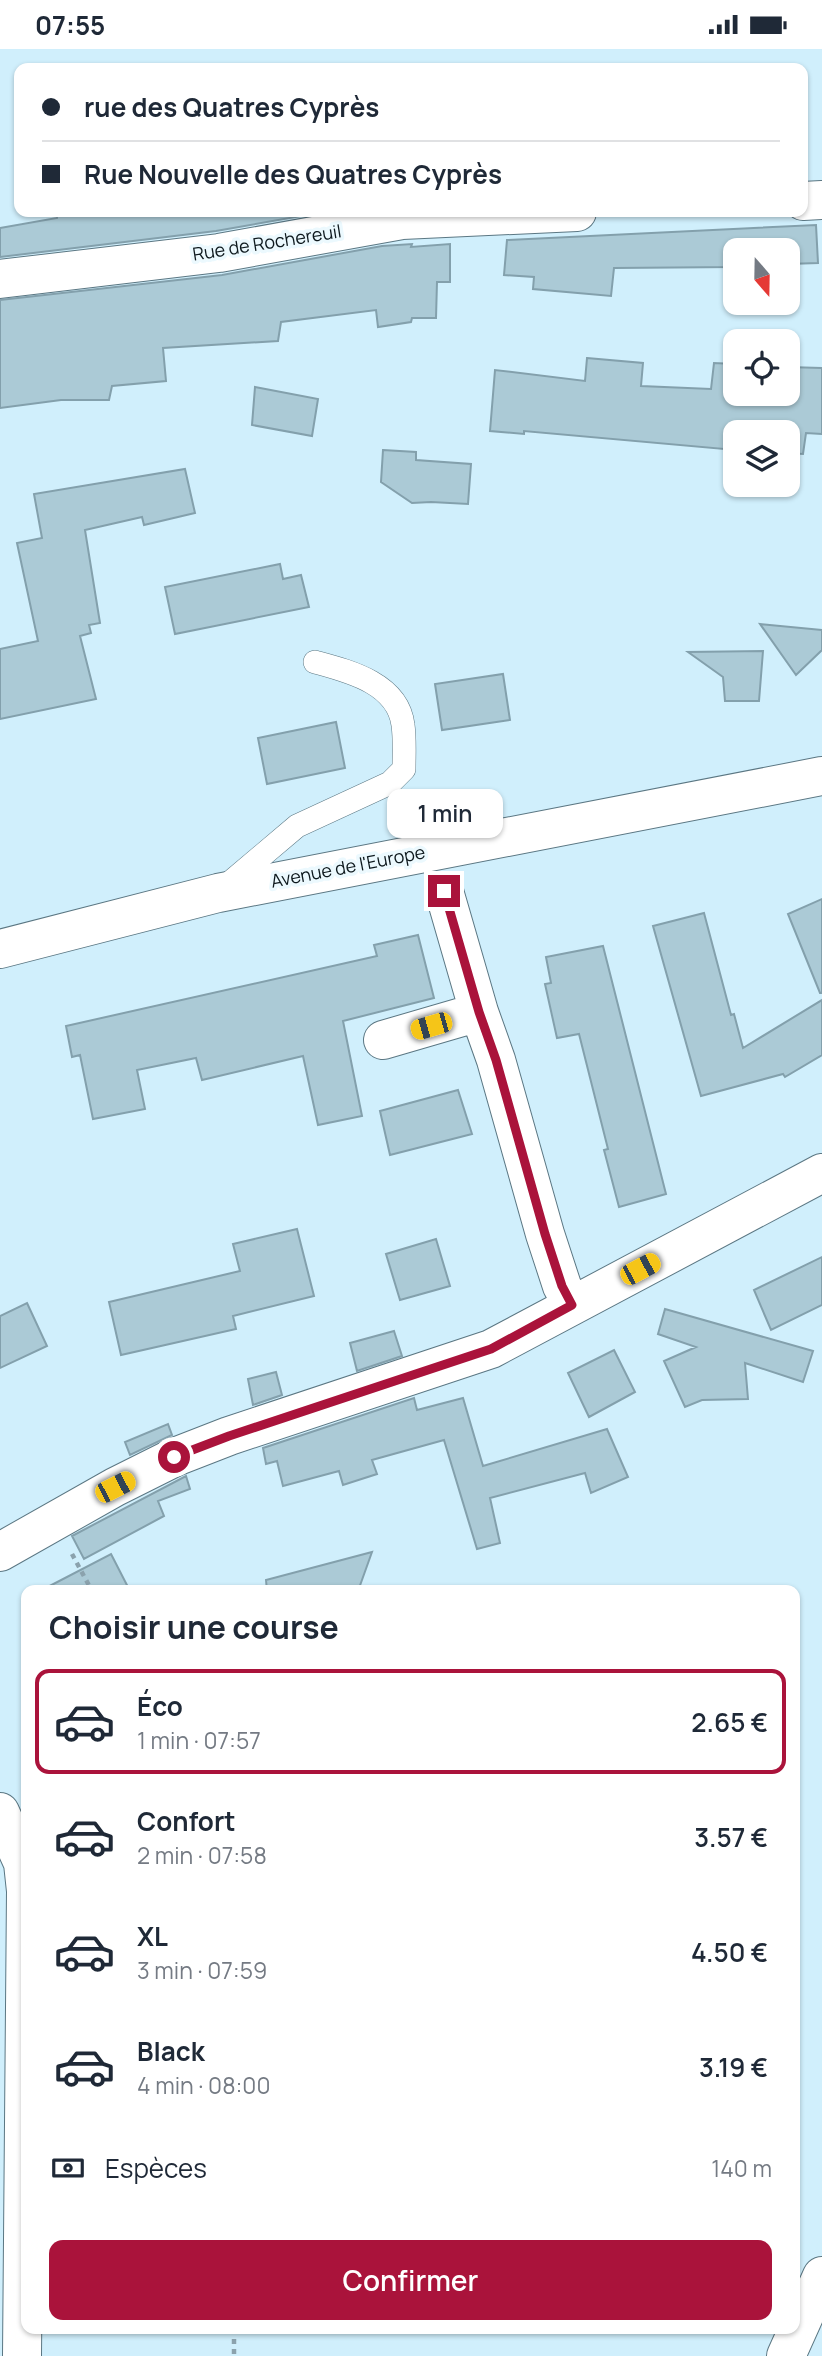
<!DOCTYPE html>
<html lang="fr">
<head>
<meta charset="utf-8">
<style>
  :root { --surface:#fff; --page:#f2f2f3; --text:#1f2937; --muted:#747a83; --line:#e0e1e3; --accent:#aa133b }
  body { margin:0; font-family:Manrope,sans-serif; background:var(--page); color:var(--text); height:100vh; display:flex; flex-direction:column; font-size:26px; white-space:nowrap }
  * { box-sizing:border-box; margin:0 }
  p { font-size:23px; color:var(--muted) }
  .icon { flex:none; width:38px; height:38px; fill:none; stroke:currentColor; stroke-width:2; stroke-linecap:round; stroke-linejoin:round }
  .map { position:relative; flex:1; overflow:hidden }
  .drawer { position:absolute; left:21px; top:1536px; width:779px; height:749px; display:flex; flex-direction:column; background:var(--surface); border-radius:14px; box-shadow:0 2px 5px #0004 }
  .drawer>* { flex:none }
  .guide { position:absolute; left:14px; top:14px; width:794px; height:154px; border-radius:14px; box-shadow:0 2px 5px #0004; display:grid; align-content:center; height:154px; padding:0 28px; background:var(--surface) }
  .needle { width:46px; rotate:160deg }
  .buttons { position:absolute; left:723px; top:189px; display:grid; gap:14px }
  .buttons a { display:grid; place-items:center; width:77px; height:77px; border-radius:14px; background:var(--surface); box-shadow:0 2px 5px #0004; font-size:35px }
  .end { position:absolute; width:32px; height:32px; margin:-16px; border:9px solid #aa133b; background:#fff; box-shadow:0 0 0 4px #fff }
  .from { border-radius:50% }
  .bubble { position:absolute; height:49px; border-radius:14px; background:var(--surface); box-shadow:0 2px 5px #0004; font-size:23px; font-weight:600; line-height:49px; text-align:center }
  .car { position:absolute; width:21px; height:42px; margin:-21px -10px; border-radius:9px; box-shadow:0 0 5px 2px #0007; background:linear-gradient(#f5c518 24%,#345 0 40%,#f5c518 0 76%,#345 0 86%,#f5c518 0) }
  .guide b { display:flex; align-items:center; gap:24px; height:66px; font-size:26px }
  .guide b+b { border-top:2px solid var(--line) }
  .guide i { width:18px; height:18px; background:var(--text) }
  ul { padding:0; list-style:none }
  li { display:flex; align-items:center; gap:21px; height:105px; margin:0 14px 10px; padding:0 14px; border:4px solid transparent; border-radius:14px }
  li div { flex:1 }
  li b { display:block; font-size:26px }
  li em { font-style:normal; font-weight:600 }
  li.selected { border-color:var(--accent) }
  li>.icon { width:63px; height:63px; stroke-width:1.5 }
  h2 { padding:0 28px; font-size:32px; line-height:84px }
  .pay { display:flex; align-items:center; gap:18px; height:77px; padding:0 28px; font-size:26px }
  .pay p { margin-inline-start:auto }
  .primary-button { display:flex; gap:14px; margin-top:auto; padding:14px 28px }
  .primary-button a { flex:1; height:80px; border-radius:14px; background:var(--accent); color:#fff; font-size:28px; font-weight:600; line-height:80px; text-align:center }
  .status { display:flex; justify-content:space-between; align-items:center; height:49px; padding:0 35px; background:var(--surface); direction:ltr }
  .status svg { height:19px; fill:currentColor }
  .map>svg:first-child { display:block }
  .building { fill:#abcad6; stroke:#83a0ac; stroke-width:2 }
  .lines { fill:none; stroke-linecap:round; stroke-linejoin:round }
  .service-casing { stroke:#5b7783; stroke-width:24 }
  .minor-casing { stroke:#5b7783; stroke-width:40 }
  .secondary-casing { stroke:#5b7783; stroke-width:40 }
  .path { stroke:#8ba2ad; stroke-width:4.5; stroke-dasharray:5 5; stroke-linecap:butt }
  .service { stroke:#fff; stroke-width:23 }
  .minor { stroke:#fff; stroke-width:38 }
  .secondary { stroke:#fff; stroke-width:38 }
  .route { stroke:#aa133b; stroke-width:9 }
  .labels { text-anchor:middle; stroke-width:7; stroke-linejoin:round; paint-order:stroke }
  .street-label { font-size:18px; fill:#0d181d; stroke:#ecf9fe }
</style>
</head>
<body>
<div class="status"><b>07:55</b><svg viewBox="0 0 49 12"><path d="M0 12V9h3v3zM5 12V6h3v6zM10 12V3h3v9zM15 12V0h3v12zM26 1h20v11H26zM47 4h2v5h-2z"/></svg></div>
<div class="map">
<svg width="822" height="2307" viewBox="0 0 822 2307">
  <rect width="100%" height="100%" fill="#d0effc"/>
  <path class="building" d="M57 163H324L216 182 0 208V179L57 169Z
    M816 176 818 214 788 215V201H735V218L614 219 611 247 533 240 534 228 504 226 507 191Z
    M412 195 411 198 450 195V233H437L436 269H412L411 273 378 278 376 261 281 273 278 292 163 299 166 332 112 337 109 351H61L0 359V251L222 226 382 197Z
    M587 309 643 314 641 337 711 340 714 314 735 315V345H788V318L822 319V385L806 384 803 405 788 404V383H735V401L524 382V385L490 382 495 321 585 332Z
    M255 338 318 350 312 387 252 376Z
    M383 401 416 403V411L471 415 468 455 431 453 412 454 381 433Z
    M185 420 195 464 144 476 142 468 85 481 100 574 89 576 91 584 80 587 96 650 0 670V600L38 592 17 494 42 489 34 445Z
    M280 515 283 530 301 526 309 558 175 585 165 538Z
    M760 575 822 581V601L796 626Z
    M763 602 759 652H725L723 628 688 603Z
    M503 625 510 671 442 681 435 635Z
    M336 673 345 719 267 735 258 689Z
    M822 850V944H820L788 865Z
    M704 864 731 966 734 965 743 999 822 951V1006L785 1028 783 1025 701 1047 653 877Z
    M418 886 434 949 343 972 362 1067 318 1076 303 1007 202 1031 196 1009 137 1021 145 1060 93 1070 80 1006 72 1008 66 977 377 907 374 896Z
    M603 897 666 1145 619 1158 604 1101 608 1100 579 985 557 989 545 935 551 934 546 908Z
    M458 1041 472 1085 390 1106 380 1062Z
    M297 1180 314 1247 233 1267 236 1280 121 1306 109 1253 240 1222 233 1195Z
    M436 1190 450 1237 400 1251 386 1205Z
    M822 1208V1256L771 1281 754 1241Z
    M27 1254 47 1297 0 1319V1267Z
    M665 1260 813 1302 803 1333 745 1314 748 1350 702 1351 685 1358 664 1312 696 1298 658 1285Z
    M394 1282 402 1307 357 1322 350 1294Z
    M614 1301 635 1343 589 1368 568 1324Z
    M276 1323 282 1346 253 1356 248 1330Z
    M414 1349 417 1361 463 1349 483 1417 607 1380 628 1428 591 1444 585 1424 490 1449 500 1494 477 1500 444 1391 372 1411 377 1425 343 1436 339 1422 283 1437 277 1412 266 1415 263 1399Z
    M168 1375 172 1386 130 1406 125 1393Z
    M186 1427 190 1440 158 1452 164 1467 84 1510 72 1487Z
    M372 1503 358 1542H267L266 1531Z
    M111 1505 130 1542H40Z"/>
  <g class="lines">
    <g class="service-casing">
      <path id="service" d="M226 837 297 777 390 734 404 720C404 705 405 690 403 676 398 634 348 622 315 613"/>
    </g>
    <g class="minor-casing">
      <path id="minor" d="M803 152 822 151
        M0 230 219 204 402 171 577 163
        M444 842 479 963 496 1011 545 1185 562 1237 572 1256
        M383 991 479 963
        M0 1503 115 1438 175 1408 229 1387 491 1300 822 1124
        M0 1763 23 1814 26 1842 22 2307
        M786 2307 822 2227"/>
    </g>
    <g class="secondary-casing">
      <path id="secondary" d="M0 900 218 844 822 727"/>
    </g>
    <path class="path" d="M72 1505 92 1542
      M234 2280V2307"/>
    <use href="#service" class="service"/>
    <use href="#minor" class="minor"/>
    <use href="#secondary" class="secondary"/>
  </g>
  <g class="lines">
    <path class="route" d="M174 1408 229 1387 491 1300 572 1256 562 1237 545 1185 496 1011 479 963 444 842"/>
  </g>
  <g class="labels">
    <g class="street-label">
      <text transform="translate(267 194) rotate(-9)" y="6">Rue de Rochereuil</text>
      <text transform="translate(348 818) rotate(-11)" y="6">Avenue de l'Europe</text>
    </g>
  </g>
</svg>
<div class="buttons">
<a><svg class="needle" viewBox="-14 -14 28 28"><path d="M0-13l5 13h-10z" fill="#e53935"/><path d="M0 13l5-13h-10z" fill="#747a83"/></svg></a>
<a><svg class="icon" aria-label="locate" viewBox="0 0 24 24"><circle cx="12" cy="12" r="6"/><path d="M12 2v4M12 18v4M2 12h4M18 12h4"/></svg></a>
<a><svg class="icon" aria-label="layers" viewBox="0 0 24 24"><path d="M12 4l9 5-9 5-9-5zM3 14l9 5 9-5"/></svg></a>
</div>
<i class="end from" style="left:174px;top:1408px"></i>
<i class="end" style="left:444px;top:842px"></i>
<div class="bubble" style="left:387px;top:740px;width:116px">1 min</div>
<i class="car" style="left:431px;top:977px;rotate:254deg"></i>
<i class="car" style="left:640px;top:1220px;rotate:62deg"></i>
<i class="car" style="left:115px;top:1438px;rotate:63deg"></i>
<div class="guide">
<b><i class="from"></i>rue des Quatres Cyprès</b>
<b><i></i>Rue Nouvelle des Quatres Cyprès</b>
</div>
<section class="drawer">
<h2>Choisir une course</h2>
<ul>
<li class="selected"><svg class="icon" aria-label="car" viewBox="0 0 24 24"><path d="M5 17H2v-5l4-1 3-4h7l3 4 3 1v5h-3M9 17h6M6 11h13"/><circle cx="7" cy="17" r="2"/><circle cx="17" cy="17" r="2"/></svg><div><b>Éco</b><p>1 min · 07:57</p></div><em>2.65 €</em></li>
<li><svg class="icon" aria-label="car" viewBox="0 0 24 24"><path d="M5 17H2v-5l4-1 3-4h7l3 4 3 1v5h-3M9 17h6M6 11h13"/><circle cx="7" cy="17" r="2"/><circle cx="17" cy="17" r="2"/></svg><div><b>Confort</b><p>2 min · 07:58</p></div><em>3.57 €</em></li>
<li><svg class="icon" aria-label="car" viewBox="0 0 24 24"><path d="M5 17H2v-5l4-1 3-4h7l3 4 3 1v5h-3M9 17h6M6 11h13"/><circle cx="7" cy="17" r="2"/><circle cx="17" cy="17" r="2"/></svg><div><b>XL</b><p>3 min · 07:59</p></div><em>4.50 €</em></li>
<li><svg class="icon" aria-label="car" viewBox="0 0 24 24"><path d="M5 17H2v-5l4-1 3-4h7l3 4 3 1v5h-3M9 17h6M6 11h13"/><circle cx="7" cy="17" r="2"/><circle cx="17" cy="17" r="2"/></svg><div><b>Black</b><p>4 min · 08:00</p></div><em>3.19 €</em></li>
</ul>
<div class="pay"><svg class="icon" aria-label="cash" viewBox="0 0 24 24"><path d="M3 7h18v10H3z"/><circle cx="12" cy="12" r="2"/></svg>Espèces<p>140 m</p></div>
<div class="primary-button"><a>Confirmer</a></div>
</section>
</div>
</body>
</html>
